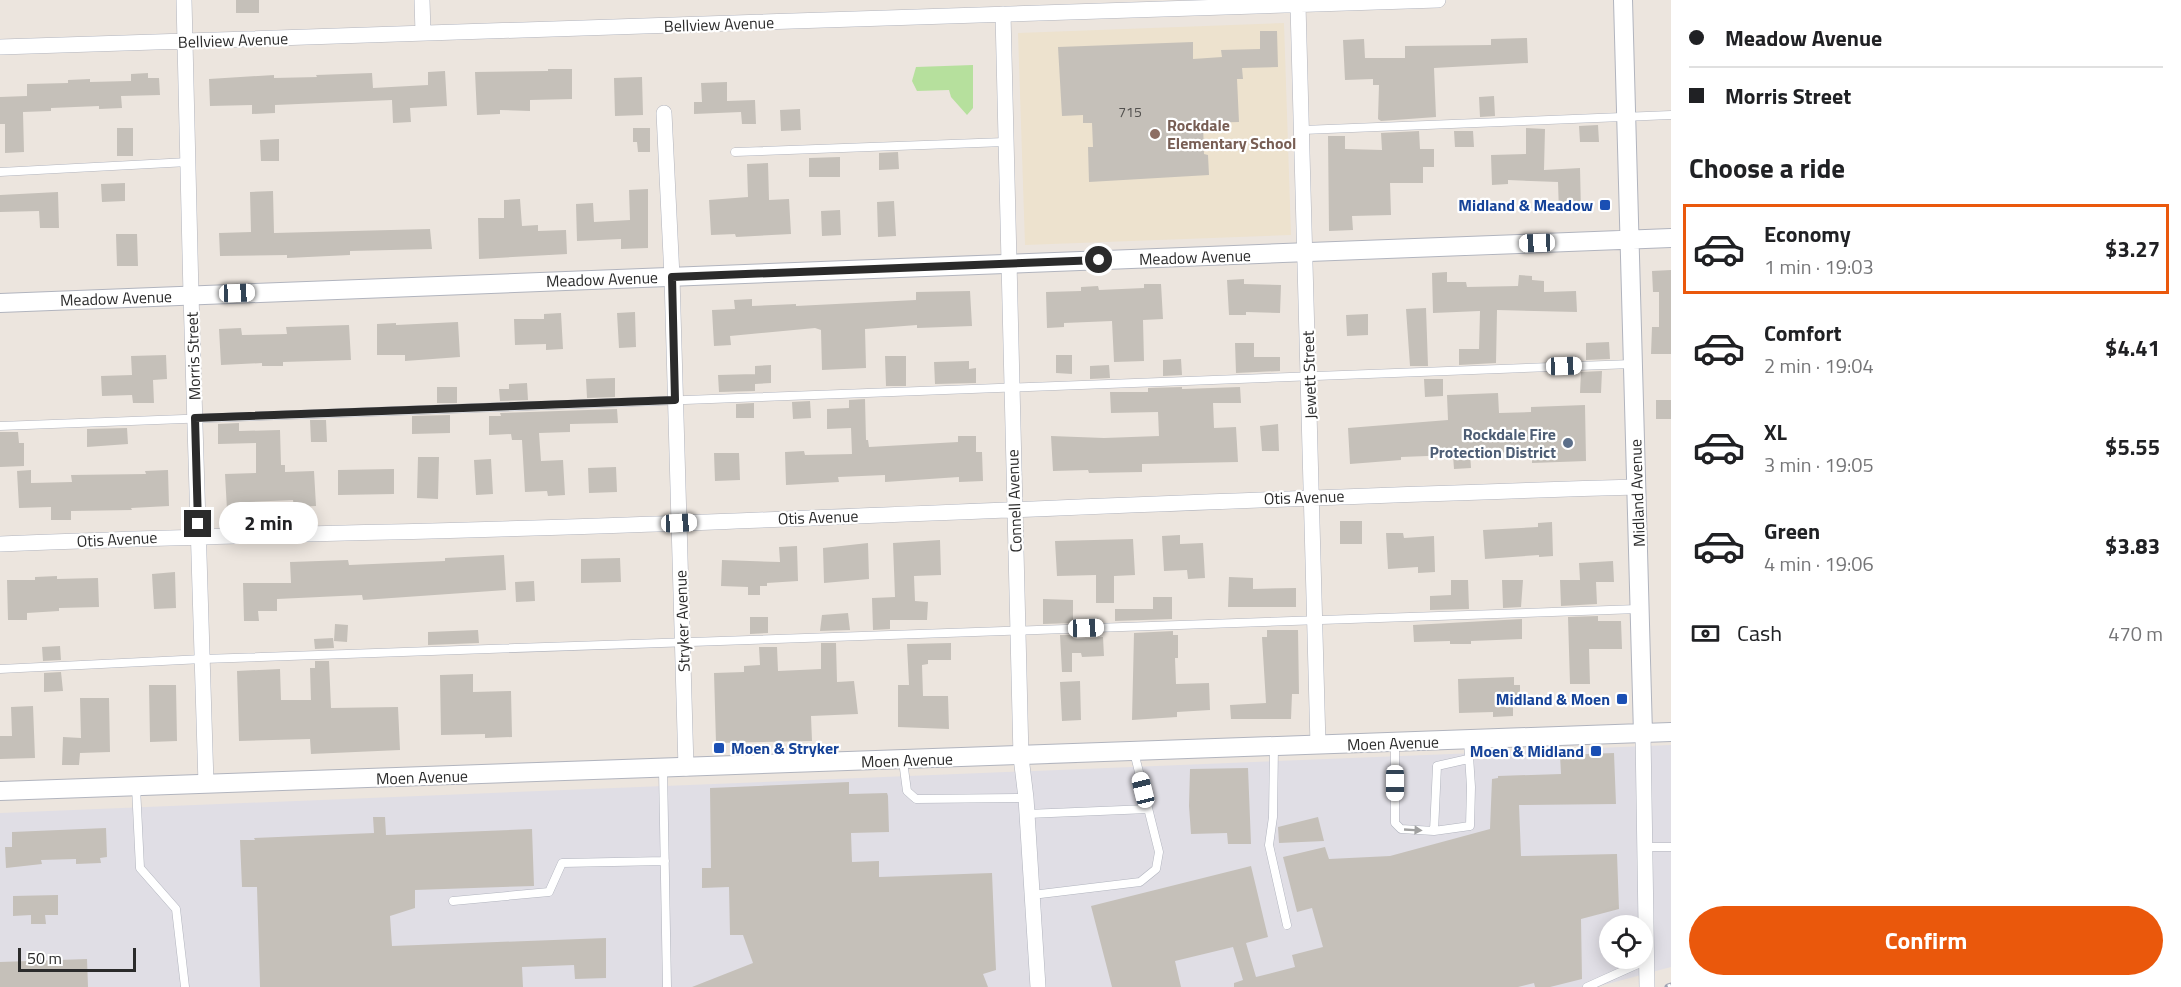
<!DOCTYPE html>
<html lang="en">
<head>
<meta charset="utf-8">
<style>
  :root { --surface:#fff; --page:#f2f2f2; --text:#202124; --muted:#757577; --line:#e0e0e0; --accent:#ea580c }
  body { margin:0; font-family:"Titillium Web",sans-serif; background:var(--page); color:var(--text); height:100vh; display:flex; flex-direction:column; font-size:22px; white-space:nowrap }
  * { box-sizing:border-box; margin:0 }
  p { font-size:20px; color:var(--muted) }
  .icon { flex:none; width:33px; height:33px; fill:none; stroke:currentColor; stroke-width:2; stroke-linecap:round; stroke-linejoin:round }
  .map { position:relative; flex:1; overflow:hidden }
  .drawer { display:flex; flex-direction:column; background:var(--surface); width:510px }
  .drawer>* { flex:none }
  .guide { display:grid; align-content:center; height:132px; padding:0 18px; background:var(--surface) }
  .buttons { position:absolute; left:1599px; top:915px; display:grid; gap:12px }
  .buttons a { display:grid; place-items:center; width:54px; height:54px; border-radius:50%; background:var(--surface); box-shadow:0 3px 15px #0003; font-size:30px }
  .scale { position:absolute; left:18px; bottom:15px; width:118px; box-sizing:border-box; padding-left:6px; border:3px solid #2b2b2b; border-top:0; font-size:16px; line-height:21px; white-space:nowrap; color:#2b2b2b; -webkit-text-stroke:4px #fff; paint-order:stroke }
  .end { position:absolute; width:27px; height:27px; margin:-14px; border:8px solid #2b2b2b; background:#fff; box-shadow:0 0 0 3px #fff }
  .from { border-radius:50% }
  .bubble { position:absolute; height:42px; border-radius:21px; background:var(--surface); box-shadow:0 3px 15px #0003; font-size:20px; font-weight:700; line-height:42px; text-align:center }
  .car { position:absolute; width:18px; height:36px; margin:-18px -9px; border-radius:8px; box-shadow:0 0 4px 2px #0007; background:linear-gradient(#fff 24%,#345 0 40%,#fff 0 76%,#345 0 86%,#fff 0) }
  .guide b { display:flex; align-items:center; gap:21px; height:57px; font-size:22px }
  .guide b+b { border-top:2px solid var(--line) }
  .guide i { width:15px; height:15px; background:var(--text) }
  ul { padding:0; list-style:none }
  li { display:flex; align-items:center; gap:18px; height:90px; margin:0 12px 9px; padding:0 6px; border:3px solid transparent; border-radius:0px }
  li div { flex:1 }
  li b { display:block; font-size:22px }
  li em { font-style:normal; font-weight:700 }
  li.on { border-color:var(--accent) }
  li>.icon { width:54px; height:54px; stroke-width:1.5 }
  h2 { padding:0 18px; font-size:27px; line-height:72px }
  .pay { display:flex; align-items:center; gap:15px; height:66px; padding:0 18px; font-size:22px }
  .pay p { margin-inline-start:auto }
  .cta { display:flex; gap:12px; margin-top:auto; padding:12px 18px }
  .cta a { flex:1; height:69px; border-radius:36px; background:var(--accent); color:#fff; font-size:24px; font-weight:700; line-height:69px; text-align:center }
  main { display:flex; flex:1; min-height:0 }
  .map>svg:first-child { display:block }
  .industrial { fill:#e0dee5; fill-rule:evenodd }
  .education { fill:#ede2ce }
  .green { fill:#b6e09d }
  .building { fill:#c5c0b9 }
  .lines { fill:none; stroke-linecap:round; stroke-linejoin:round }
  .service-casing { stroke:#b1b4be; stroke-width:9 }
  .minor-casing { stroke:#b1b4be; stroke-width:16 }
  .tertiary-casing { stroke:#b1b4be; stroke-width:20 }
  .service { stroke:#fff; stroke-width:8 }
  .minor { stroke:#fff; stroke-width:15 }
  .tertiary { stroke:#fff; stroke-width:18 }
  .rail-casing { stroke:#a1a4b4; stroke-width:7 }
  .rail { stroke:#fff; stroke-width:4.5; stroke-dasharray:14; stroke-linecap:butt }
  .oneway { fill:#a0a0a0 }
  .route { stroke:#2b2b2b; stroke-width:8 }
  .education-dot { fill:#8d6e63; stroke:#fff; stroke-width:2 }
  .transit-dot { fill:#1a4fb4; stroke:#fff; stroke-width:2 }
  .service-dot { fill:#5c6f8a; stroke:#fff; stroke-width:2 }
  .labels { text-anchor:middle; stroke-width:4.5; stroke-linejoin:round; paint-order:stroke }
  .number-label { font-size:14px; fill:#52504e }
  .street-label { font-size:16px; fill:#2b2b2b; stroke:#fff }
  .education-label { font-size:16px; font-weight:bold; fill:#785e54; stroke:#fff; text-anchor:start }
  .transit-label { font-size:16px; font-weight:bold; fill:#164399; stroke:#fff; text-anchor:end }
  .service-label { font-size:16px; font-weight:bold; fill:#4e5e75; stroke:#fff; text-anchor:end }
</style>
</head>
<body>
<main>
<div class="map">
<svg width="1671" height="987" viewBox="0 0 1671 987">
  <rect width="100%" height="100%" fill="#ece5de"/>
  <path class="industrial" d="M1671 745V967L1596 987H0V813ZM1610 926H1642V958H1610Z"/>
  <path class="education" d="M1284 23 1291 235 1025 245 1018 33Z"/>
  <path class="green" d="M973 65V108L967 115 951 97 949 90 917 91 912 81 916 67Z"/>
  <path class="building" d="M236 0H259V13H236Z
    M1260 31H1277L1278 67 1242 68 1243 79H1237L1239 122 1203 123 1204 154 1208 155 1209 175 1089 182 1088 147H1093L1092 123H1083V115L1062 116 1058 47 1193 42V59L1222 57 1221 50 1260 49Z
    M1527 38 1528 63 1434 68 1436 117 1381 121 1378 119 1379 85H1373V79L1345 80 1343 40 1364 39 1365 58H1405V46L1491 45V39Z
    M548 69H572V99L530 100V111L500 110V114L477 115 475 72 548 71Z
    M445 71 447 106 410 108 411 122 393 123 392 100 275 105V113L252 114V105L210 106 209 79 274 75V78L317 77 316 75 372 73 373 88 428 85V72Z
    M148 73V78H159L160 95 121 96 122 108 99 109V106L51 108V111L23 112 24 152 5 153V124H0V97L27 96V84L68 83V80L90 79V82L131 81V74Z
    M642 77 643 115 615 116 614 78Z
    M727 82V101L755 100 756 124H742L741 112 694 114V102H702L701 83Z
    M1494 96 1495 116 1480 117 1479 97Z
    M800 109 801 130 781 131 780 110Z
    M1598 125 1599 142H1580L1579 126Z
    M117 128H133V156H117Z
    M633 128H650V152H638L637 142H633Z
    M1526 128 1545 129 1544 170 1580 168 1581 212 1559 213 1558 182 1508 180V184L1492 185 1491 155 1526 154Z
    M1419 131 1420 149H1434V167H1423V183H1390L1391 215 1352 216 1353 230 1329 231 1328 136H1345V149L1382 150 1381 133Z
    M1454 131H1473L1474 147H1455Z
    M279 139V161H261L260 140Z
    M898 152 899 169 879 170V153Z
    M840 157V177H809V158Z
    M768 163 769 200 789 199 791 234 736 237 735 234 711 235 709 200 748 197 747 164Z
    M125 183V201L102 202 101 184Z
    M648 189V248L621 249V239L577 241 576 204 593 203 594 222 630 220 629 190Z
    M273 191 274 233 430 229 432 249 350 251V255L287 258V255L220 256 219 233 251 232 250 192Z
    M58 192 59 228H40L39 211 0 212V195Z
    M520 199 522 226 538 225V231L566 230 567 254 479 259 478 218H504V200Z
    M894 201 896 236 878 237 877 202Z
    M840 210 841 235 822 236 821 211Z
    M116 234H137L138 266H117Z
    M1671 270V354H1651L1652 327H1659V292H1653L1652 271Z
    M1447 272V282H1466L1467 287 1518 286 1519 275 1532 276V280L1544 281V292L1576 291 1577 312 1497 310 1496 363 1459 365V349H1479L1480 311 1433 313 1432 273Z
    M1244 279V284L1281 285 1280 313 1246 312V315H1229L1227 280Z
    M1144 284H1161L1163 319 1143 320 1144 361 1114 362 1112 321 1064 323V327L1047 328 1046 292 1081 291V287L1098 286 1099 290 1144 288Z
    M970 291 972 326 917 328V325L865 329 866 368 822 370 821 330 815 328 730 336 731 345 714 346 712 310 735 309 734 300 752 299V306L796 304V306L916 300V292Z
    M1426 308 1428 366H1410L1406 309Z
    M635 312 636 347 619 348 617 313Z
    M561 313 563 349 546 350V344L515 345 514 319H544V314Z
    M1368 314V335L1347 336 1346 315Z
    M458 322 460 357 405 361V355H377V324L396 323V325Z
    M349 325 351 360 283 362V366H262V363L221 365 219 329 241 328 242 335 287 334 286 327Z
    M1609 342 1610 359 1586 360V343Z
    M1235 343H1254V357H1280V371L1236 373Z
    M166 355 167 379 153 380 154 403H133L132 395 102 396 101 376 132 375 131 356Z
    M1056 355H1072V374L1056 373Z
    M885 356H906V386H886Z
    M1181 359 1182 375 1163 376V360Z
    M969 361V369L976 368V383L935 384 934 362Z
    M771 365V383L755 384V366Z
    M1109 365 1110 378 1090 379V366Z
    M1602 371 1601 393H1580L1581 372Z
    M755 374V391L719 392 718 375Z
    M615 378V397L587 398 586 379Z
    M1424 379H1443V396L1425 397Z
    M527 383 528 400 500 401 499 389H509V384Z
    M437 387H457V403H437Z
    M1182 387V389L1240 387 1241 403H1213L1214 428 1236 427 1238 462 1142 464V472L1089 473 1088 470 1053 471 1051 436 1104 438 1159 436 1158 412 1111 413 1110 392H1148V388Z
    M1498 393 1499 413 1531 412V407L1585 405 1586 461 1532 463V452L1470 453 1471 468 1454 469 1453 455 1401 457V460L1350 464 1348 428 1448 420 1447 395Z
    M865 399 866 440H868L869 447 958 442V436H976V452H982L983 481 959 482V477L885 482V475L838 477 839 482 786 485 785 452 804 451 805 455 852 454 851 428 827 429V409L849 408V400Z
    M1656 400H1671V419H1656Z
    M810 401 811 418 793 419 792 402Z
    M754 403V418H736V404Z
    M617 409 618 423 570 424V432L539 433 541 461 563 460 565 495 548 496 547 491 525 492 522 440H512L511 434 489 435V416H501L500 413Z
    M450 415V433L412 434V416Z
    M310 420H326L327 442H311Z
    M239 423V431L280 430 281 465H285V472L314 471 316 506 294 507 293 500 249 502V508L227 510 225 474 256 473V443L218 444V424Z
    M1278 424 1279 451H1262L1260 426Z
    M127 428 128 444 87 447V429Z
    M0 432H18L19 443H24V466L0 467Z
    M714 453H739L740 480 715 481Z
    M418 457H439L438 499 417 498Z
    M491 459 493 494 476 495 474 460Z
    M616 467 617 492 589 493 588 468Z
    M394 469V494L338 495V470Z
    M31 470V483L72 482 71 475 146 474 145 471 168 470 169 506 131 508 132 510 71 511V520H51V507L19 508 17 471Z
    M1340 521H1362V544H1340Z
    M1552 522 1553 556 1539 557V555L1485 559 1483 530 1538 527V523Z
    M1386 533H1403L1404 538 1434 536 1435 572 1418 573V567L1388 569Z
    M1180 535V544L1203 543 1205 578 1188 579 1187 570 1164 571 1162 536Z
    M1133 539 1135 575 1114 576V603H1096V575L1057 576 1055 541Z
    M940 540 941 575 914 576 915 601 928 602 927 620H890V629L873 630 872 598 895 597 893 543Z
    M868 543 869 579 824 583 823 548Z
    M797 546 798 581 767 583V586H760V595H748V587L721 586 722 560 780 562 779 547Z
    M504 555 506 590 363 600 362 595 277 599V611H258L259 621H244L243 583H291L290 562 348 560 349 565 445 561V558Z
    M620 558 621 582 581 583V559Z
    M1613 561 1614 582H1596L1597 604 1561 606 1560 580H1580L1579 563Z
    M175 572 176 608 154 609 152 574Z
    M57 576V579L98 578 99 607 59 608V611L27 613V620H8L7 580H35V577Z
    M1229 577 1253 578V589L1296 588V607H1228Z
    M1451 580H1468L1469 609 1430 610V596L1451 595Z
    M1502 580H1523L1521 607 1503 608Z
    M534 581 535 601 516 602 515 582Z
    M1153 597H1172V619L1115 621V609H1153Z
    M1043 599 1073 600V623L1043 624Z
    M848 613 850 630 820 631 822 615Z
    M1598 616V621H1621L1622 649H1589L1590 684H1570L1568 617Z
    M750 617H768V633L750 634Z
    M1522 619V639L1471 641V644H1450V641L1414 642 1413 625Z
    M335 624 348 625 347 642 334 641Z
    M478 630 479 643 428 645V632Z
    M1267 630H1298L1299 694H1292L1291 719H1231L1230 705 1266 703 1262 637H1267Z
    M1173 631V635H1178V658H1175L1176 684 1209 683 1210 710 1177 712V717L1132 720 1134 633Z
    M1060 635H1073V638L1077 639 1103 637 1104 656 1082 657 1081 653H1072V672H1062Z
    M333 638 334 648 315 649 314 639Z
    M821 643H836L837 682 854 681 858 714 811 716 812 741 716 743 714 673 744 672V666L760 665 759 647H777L778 671 821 669Z
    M951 643V660H928V664L922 665 923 696H948L949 729 898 727V685H909L907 644Z
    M60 646 61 660 43 661 42 647Z
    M315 661H329L331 708 398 707 400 750 311 754 310 739 239 741 237 671 280 669 281 700H311L310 668H315Z
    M61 672 63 691 44 692V673Z
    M473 674V692L511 691 512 737 485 738V734L441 735 440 675Z
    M1514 677V685H1520V698H1513V716L1493 717V712L1459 713 1458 679Z
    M1080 681 1081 720 1062 721 1060 682Z
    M149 685H176L177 741 150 742Z
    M80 698H109L110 752 80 753 79 765H62L63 737 81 738Z
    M33 706 35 758 0 759V736H12L11 707Z
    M1614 753 1616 804 1519 805 1521 856 1617 854 1619 909 1581 919 1582 979 1550 987H1535L1534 983 1518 987H1234V983L1243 980 1233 947 1175 961 1181 987H1112L1091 906 1251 866 1268 937 1246 943 1256 977 1295 967 1292 955 1323 947 1312 908 1297 912 1283 857 1325 847 1329 859 1390 856 1490 829 1492 779 1498 778V776L1561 774 1560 755Z
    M1248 768 1251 844H1228L1227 833 1191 834 1189 806 1190 769Z
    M849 782V794L887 793 888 796 889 832 851 833 852 862 879 861V877L992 873 996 970 983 974 988 987H692L753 963 743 935H730L729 887 702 888V868H711L710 788Z
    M373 817H385L386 835 532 829 534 886 415 890V908L390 916 392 946 606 938V978L575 979 574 965 522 967 523 987H260L257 887H242L240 840H255L254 838 374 833Z
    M1318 817 1324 841 1279 843 1278 827Z
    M106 828 107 857 100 858 101 863 76 864V859L41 860 42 864 6 868 5 847H12V832Z
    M58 895V915H45L46 924H31V915L13 916V896Z
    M87 959 88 987H0V962Z"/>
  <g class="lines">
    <g class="service-casing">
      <path id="service" d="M1303 130 1671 115
        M735 152 1005 142
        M0 172 188 162
        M0 426 1632 364
        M0 669 203 659 1638 609
        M1395 743V823L1401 829 1434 831 1437 766 1468 759
        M1274 747 1273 817 1269 845 1287 925
        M903 761 907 791 916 799 1026 798
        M663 769 667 987
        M136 787 140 868 176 909 185 987
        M1027 814 1148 809
        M1434 831 1470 826 1471 787 1468 740
        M1645 847H1671
        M1032 895 1140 882 1156 869 1159 852 1134 752
        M453 901 549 892 562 863 665 861
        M1587 987 1647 960"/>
    </g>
    <g class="minor-casing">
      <path id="minor" d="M184 0 191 295 206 784
        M422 0 423 33
        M1298 5 1318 745
        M1003 14 1021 757 1026 798 1038 987
        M0 47 1438 0
        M664 113 672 277 686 768
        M0 544C227 534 455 532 683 523 1001 511 1318 496 1637 487
        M1643 734 1647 987"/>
    </g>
    <g class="tertiary-casing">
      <path id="tertiary" d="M1623 0 1643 734
        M0 303 1671 238
        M0 791 1671 732"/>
    </g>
    <use href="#service" class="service"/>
    <use href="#minor" class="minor"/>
    <use href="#tertiary" class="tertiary"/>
    <g class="rail-casing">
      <path id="rail" d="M1668 987 1671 986"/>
    </g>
    <use href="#rail" class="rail"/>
  </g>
  <defs><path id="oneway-solid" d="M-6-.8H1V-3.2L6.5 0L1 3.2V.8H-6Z" transform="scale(1.5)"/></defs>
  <use class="oneway" href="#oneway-solid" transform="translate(1413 830) rotate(3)"/>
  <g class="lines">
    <path class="route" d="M198 524 195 418 675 400 672 277 1099 260"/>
  </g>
  <circle class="education-dot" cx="1155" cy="134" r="6"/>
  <g class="transit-dot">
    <rect x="1599" y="199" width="12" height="12" rx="3"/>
    <rect x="1616" y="693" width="12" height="12" rx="3"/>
    <rect x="713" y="742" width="12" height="12" rx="3"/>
    <rect x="1590" y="745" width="12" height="12" rx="3"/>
  </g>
  <circle class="service-dot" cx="1568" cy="443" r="6"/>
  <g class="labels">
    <g class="number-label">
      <text x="1130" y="117">715</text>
    </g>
    <g class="street-label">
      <text transform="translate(719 24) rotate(-2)" y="6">Bellview Avenue</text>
      <text transform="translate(233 40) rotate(-2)" y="6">Bellview Avenue</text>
      <text transform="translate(1195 257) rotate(-2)" y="6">Meadow Avenue</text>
      <text transform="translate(602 279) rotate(-2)" y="6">Meadow Avenue</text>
      <text transform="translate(116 298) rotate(-2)" y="6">Meadow Avenue</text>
      <text transform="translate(193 356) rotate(-92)" y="6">Morris Street</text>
      <text transform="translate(1309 375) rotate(-92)" y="6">Jewett Street</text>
      <text transform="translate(1637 493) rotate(-92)" y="6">Midland Avenue</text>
      <text transform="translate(1304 497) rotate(-2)" y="6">Otis Avenue</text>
      <text transform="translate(1014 501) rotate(-92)" y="6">Connell Avenue</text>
      <text transform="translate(818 517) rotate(-2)" y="6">Otis Avenue</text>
      <text transform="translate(117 539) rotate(-3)" y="6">Otis Avenue</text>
      <text transform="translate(682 621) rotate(-92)" y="6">Stryker Avenue</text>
      <text transform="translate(1393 743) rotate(-2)" y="6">Moen Avenue</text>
      <text transform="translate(907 760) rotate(-2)" y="6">Moen Avenue</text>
      <text transform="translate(422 777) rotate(-2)" y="6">Moen Avenue</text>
    </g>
    <g class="education-label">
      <text x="1167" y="131">Rockdale<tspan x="1167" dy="18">Elementary School</tspan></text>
    </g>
    <g class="transit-label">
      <text x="1593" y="211">Midland &amp; Meadow</text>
      <text x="1610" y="705">Midland &amp; Moen</text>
      <text x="731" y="754" text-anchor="start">Moen &amp; Stryker</text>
      <text x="1584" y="757">Moen &amp; Midland</text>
    </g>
    <g class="service-label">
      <text x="1556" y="440">Rockdale Fire<tspan x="1556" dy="18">Protection District</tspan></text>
    </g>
  </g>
</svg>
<div class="buttons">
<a><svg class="icon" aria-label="locate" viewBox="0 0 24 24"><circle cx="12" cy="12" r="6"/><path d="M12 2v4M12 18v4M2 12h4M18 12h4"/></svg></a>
</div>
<div class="scale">50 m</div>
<i class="end from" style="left:1099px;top:260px"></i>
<i class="end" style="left:198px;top:524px"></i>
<div class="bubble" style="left:219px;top:502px;width:99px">2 min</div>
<i class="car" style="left:1537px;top:243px;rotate:268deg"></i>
<i class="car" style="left:237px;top:293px;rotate:88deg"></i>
<i class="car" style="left:1564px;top:366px;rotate:88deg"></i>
<i class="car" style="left:679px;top:523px;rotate:87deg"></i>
<i class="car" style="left:1086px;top:628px;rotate:88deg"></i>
<i class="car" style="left:1395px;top:783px;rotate:180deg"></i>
<i class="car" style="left:1143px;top:790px;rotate:346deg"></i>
</div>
<section class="drawer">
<div class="guide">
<b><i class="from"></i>Meadow Avenue</b>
<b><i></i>Morris Street</b>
</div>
<h2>Choose a ride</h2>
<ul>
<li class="on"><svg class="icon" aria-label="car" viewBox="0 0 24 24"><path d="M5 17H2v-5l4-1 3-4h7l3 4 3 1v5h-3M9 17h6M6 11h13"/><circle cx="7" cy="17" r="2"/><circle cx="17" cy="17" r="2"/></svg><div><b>Economy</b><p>1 min · 19:03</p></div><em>$3.27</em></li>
<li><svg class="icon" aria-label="car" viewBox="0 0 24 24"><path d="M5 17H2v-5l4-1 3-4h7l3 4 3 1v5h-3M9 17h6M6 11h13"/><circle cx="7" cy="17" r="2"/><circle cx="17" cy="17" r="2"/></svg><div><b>Comfort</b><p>2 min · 19:04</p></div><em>$4.41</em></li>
<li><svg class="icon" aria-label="car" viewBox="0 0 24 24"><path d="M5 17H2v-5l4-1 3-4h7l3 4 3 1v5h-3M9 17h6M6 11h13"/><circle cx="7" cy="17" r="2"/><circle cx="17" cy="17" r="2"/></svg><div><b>XL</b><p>3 min · 19:05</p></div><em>$5.55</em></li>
<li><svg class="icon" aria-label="car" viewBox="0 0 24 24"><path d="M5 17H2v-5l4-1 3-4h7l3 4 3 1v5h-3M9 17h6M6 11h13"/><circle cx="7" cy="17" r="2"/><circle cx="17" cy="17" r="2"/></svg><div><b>Green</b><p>4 min · 19:06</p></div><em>$3.83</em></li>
</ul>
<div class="pay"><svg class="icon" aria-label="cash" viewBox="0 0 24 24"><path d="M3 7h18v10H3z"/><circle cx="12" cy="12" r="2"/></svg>Cash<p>470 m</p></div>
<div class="cta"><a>Confirm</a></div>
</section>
</main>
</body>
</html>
